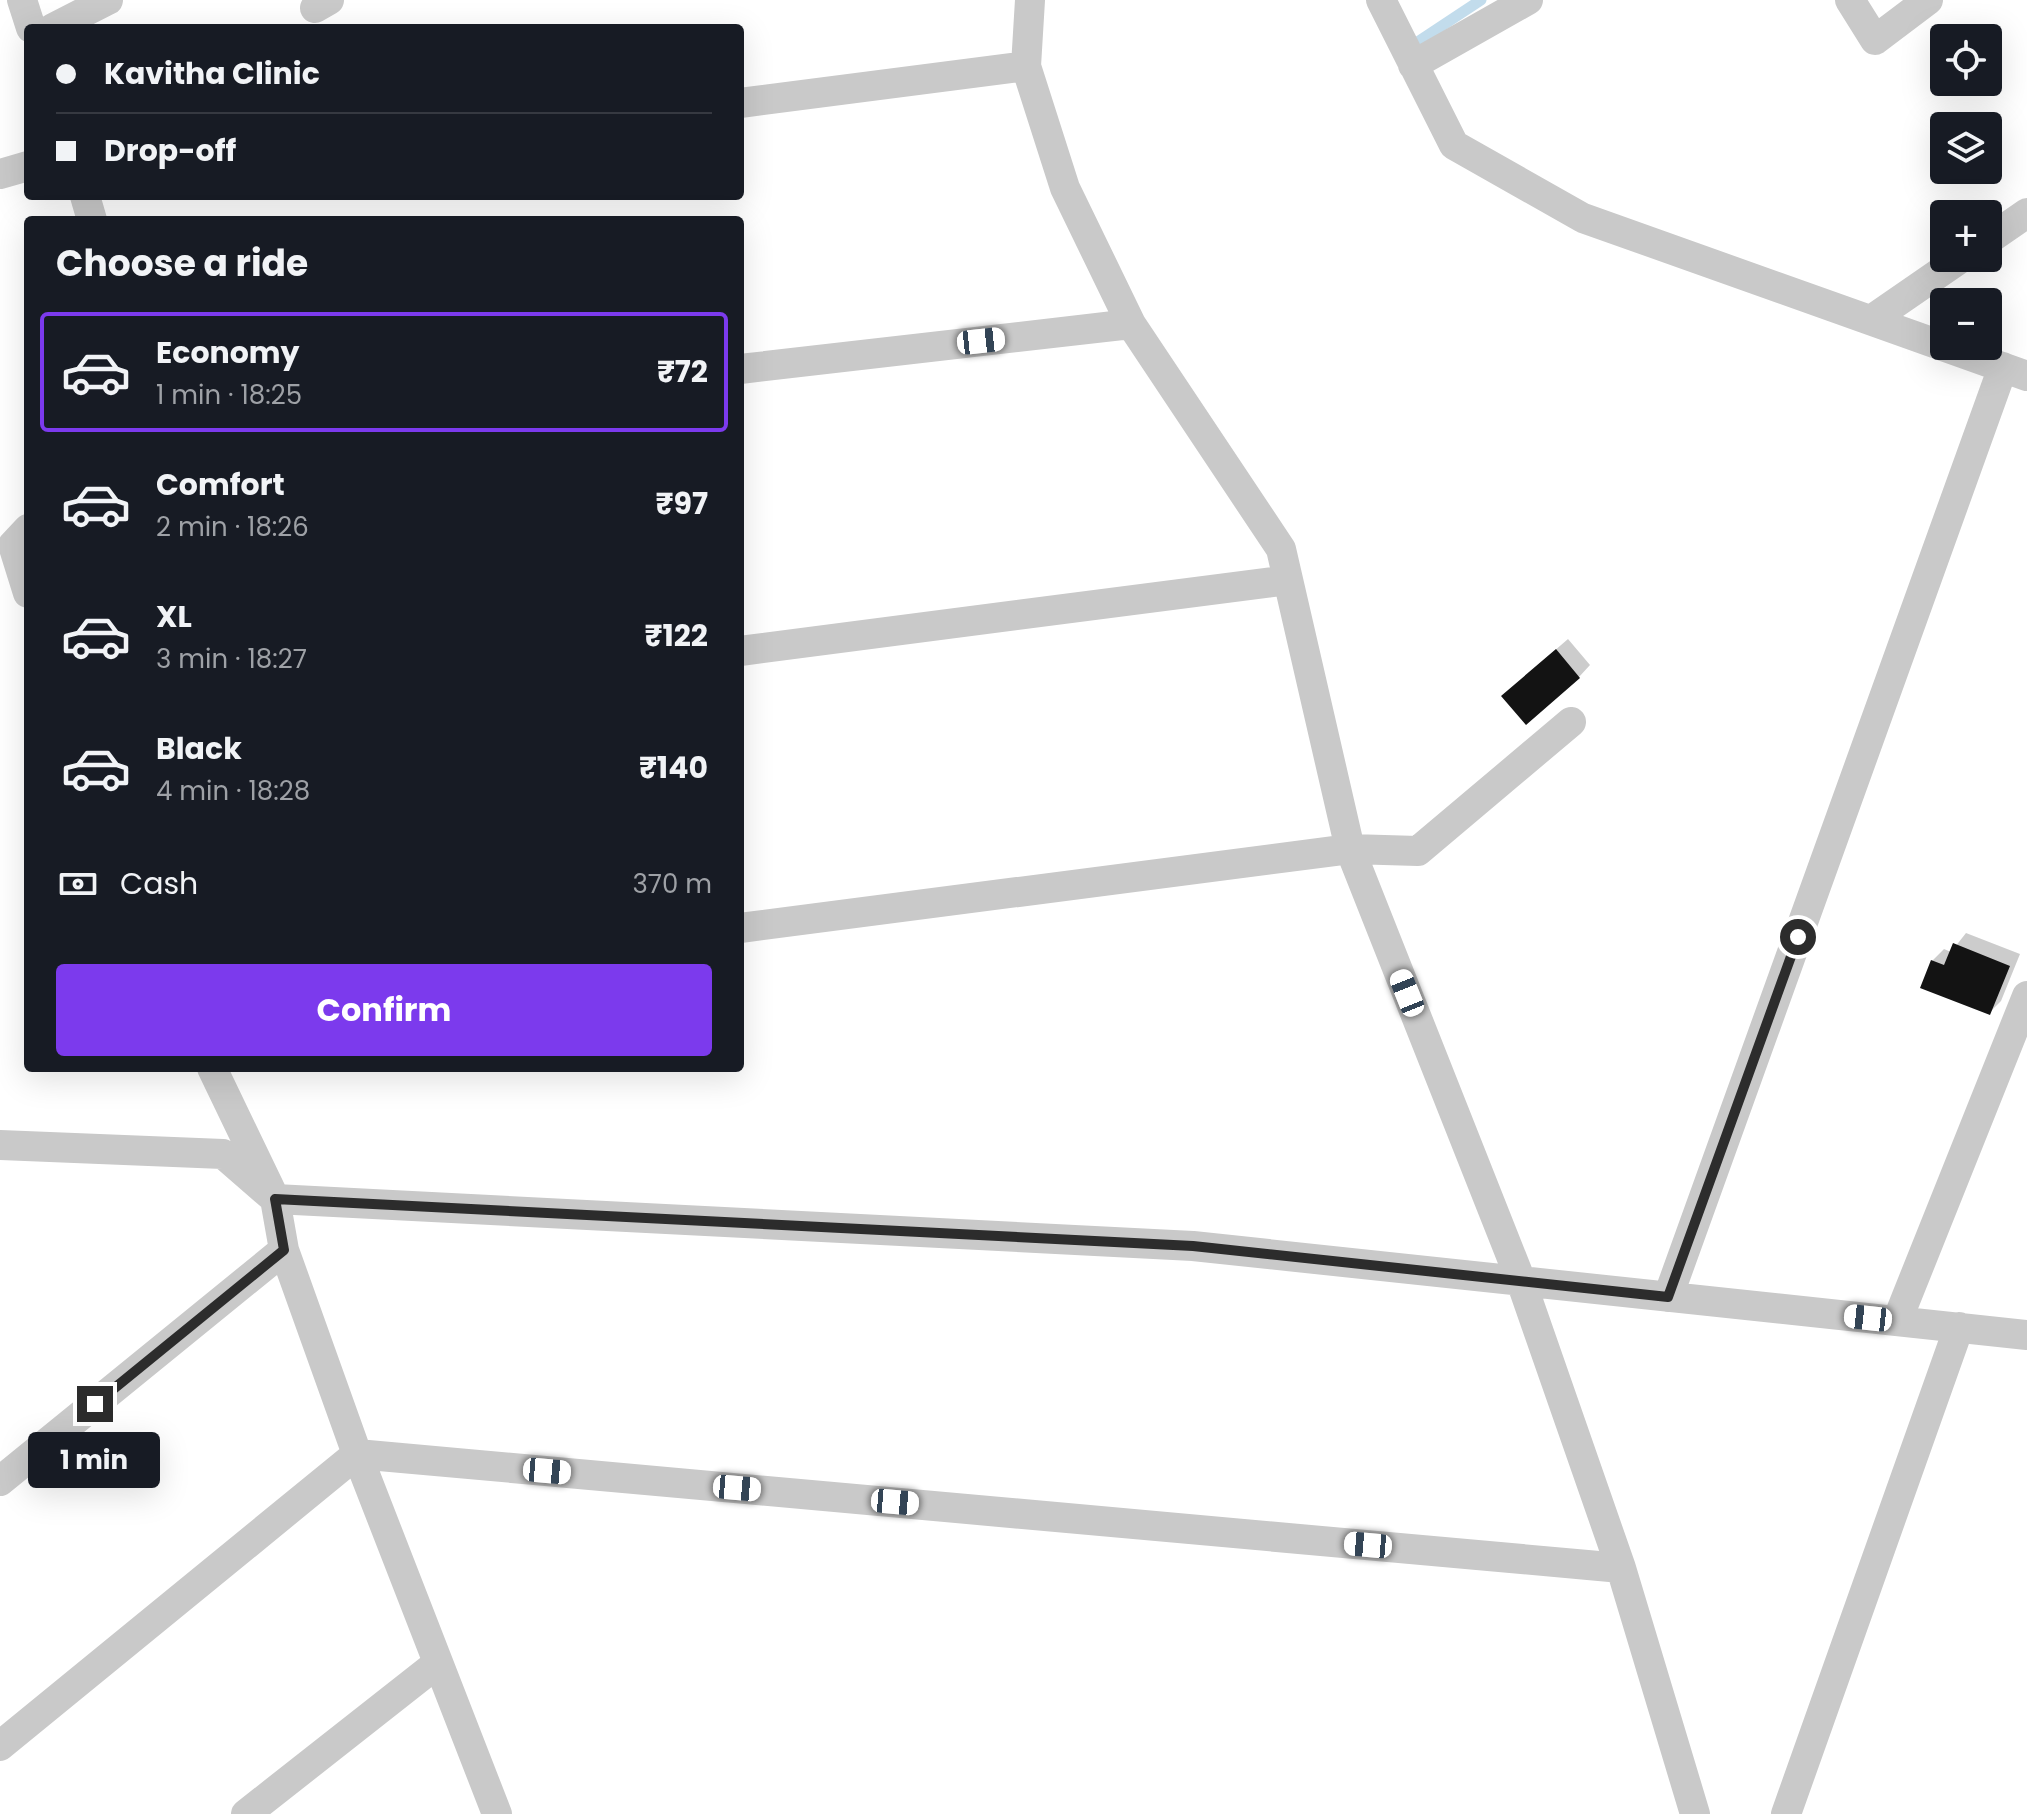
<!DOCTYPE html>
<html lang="en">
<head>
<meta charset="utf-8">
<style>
  :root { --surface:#171b24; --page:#20242c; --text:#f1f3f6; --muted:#9ea1a6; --line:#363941; --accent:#7c3aed }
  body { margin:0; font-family:Poppins,sans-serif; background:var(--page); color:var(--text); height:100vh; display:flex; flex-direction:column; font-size:30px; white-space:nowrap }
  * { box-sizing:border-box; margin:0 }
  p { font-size:26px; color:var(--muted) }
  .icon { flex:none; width:44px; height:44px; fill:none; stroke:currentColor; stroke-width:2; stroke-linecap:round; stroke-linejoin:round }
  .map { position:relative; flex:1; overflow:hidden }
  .details { position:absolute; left:24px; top:216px; width:720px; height:856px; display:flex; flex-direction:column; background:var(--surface); border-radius:8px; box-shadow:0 8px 32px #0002 }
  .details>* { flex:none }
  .hud { position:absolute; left:24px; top:24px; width:720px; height:176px; border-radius:8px; box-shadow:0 8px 32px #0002; display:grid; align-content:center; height:176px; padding:0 32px; background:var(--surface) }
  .buttons { position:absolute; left:1930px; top:24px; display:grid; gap:16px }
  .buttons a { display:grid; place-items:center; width:72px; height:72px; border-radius:8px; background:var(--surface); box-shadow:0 8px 32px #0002; font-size:40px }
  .end { position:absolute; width:36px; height:36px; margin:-18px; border:10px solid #2c2c2c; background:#fff; box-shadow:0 0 0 4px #fff }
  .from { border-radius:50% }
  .bubble { position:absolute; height:56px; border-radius:8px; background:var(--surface); box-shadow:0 8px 32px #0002; font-size:26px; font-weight:700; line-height:56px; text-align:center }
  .car { position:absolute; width:24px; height:48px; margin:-24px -12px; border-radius:10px; box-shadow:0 0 6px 2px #0007; background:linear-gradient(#fff 24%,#345 0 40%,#fff 0 76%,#345 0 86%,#fff 0) }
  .hud b { display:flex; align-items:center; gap:28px; height:76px; font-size:30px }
  .hud b+b { border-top:2px solid var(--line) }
  .hud i { width:20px; height:20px; background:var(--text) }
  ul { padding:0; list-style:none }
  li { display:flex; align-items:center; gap:24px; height:120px; margin:0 16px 12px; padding:0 16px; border:4px solid transparent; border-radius:8px }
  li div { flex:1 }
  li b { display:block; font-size:30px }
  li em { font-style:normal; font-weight:700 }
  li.active { border-color:var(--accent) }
  li>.icon { width:72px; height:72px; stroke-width:1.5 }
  h2 { padding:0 32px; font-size:36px; line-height:96px }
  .pay { display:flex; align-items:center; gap:20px; height:88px; padding:0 32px; font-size:30px }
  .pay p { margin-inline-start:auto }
  .primary-button { display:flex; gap:16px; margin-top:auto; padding:16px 32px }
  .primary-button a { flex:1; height:92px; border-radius:8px; background:var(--accent); color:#fff; font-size:32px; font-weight:700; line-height:92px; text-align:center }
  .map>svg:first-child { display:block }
  .shadow { fill:#0003 }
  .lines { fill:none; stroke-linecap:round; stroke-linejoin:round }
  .stream { stroke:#c2dcec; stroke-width:11 }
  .building { fill:#131313 }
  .street { stroke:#c9c9c9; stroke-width:30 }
  .route { stroke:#2c2c2c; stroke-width:10 }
</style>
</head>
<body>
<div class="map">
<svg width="2027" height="1814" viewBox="0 0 2027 1814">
  <rect width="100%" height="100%" fill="#fff"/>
  <path class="shadow" d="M1568 639 1590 665 1579 677 1516 684Z
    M1966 933 2020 954 2001 1001 1989 1013 1932 961 1944 949 1951 952Z"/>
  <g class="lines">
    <path class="stream" d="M1419 41 1481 0"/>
  </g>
  <path class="building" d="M1556 649 1580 678 1526 725 1501 696Z
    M1953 943 2010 966 1990 1015 1920 988 1931 960 1944 965Z"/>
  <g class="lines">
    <path class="street" d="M22 0 31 28
      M1381 0 1454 145 1583 218 2027 376
      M1850 0 1875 40 1928 0
      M315 8 329 0
      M53 28 108 0
      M1413 65 1528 0
      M740 103 1026 66
      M0 174 28 166
      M85 196 92 220
      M1988 240 2027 213
      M1871 320 1961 258
      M740 369 1131 324
      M28 529 13 545 28 593
      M740 651 1288 580
      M740 928 1350 849 1281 549 1131 324 1065 188 1026 66 1030 0
      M212 1068 275 1199 284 1250 357 1454 497 1814
      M0 1145 223 1154 275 1199 1193 1246 2027 1335
      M1668 1297 2003 367
      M1897 1321 2027 996
      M0 1481 284 1250
      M1621 1568 1695 1814
      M0 1746 357 1454 1621 1568 1521 1281 1350 849 1418 851 1571 722
      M246 1814 438 1663
      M1786 1814 1959 1327"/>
  </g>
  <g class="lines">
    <path class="route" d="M95 1404 284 1250 275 1199 1193 1246 1668 1297 1798 937"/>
  </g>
</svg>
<div class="buttons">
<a><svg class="icon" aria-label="locate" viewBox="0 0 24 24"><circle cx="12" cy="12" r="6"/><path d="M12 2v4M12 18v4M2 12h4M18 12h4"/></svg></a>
<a><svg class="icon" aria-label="layers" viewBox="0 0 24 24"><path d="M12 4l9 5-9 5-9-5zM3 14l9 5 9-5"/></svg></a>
<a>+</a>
<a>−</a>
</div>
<i class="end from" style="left:1798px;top:937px"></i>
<i class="end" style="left:95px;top:1404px"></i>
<div class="bubble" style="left:28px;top:1432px;width:132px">1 min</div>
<i class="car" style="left:981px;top:341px;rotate:84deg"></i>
<i class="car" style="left:1407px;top:993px;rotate:338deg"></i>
<i class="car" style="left:1868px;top:1318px;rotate:276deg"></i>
<i class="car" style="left:547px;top:1471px;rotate:95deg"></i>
<i class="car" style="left:737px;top:1488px;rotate:95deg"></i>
<i class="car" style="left:895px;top:1502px;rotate:95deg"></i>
<i class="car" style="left:1368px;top:1545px;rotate:275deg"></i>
<div class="hud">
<b><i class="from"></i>Kavitha Clinic</b>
<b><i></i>Drop-off</b>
</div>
<section class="details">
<h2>Choose a ride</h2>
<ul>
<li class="active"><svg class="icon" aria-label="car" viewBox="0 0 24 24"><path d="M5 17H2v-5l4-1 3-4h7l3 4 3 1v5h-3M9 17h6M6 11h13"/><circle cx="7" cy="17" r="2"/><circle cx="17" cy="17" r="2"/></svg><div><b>Economy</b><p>1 min · 18:25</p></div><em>₹72</em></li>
<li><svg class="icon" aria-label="car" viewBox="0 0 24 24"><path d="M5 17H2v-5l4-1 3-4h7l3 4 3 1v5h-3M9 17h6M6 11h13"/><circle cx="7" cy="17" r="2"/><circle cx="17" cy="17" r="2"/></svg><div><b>Comfort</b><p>2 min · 18:26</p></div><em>₹97</em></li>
<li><svg class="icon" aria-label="car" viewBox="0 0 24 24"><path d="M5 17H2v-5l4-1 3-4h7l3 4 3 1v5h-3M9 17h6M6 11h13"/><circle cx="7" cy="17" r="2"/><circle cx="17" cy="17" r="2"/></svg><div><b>XL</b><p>3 min · 18:27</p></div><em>₹122</em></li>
<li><svg class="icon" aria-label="car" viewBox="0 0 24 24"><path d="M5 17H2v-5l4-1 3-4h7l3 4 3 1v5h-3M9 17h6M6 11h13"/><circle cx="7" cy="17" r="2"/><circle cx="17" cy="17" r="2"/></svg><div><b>Black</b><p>4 min · 18:28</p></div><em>₹140</em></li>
</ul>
<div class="pay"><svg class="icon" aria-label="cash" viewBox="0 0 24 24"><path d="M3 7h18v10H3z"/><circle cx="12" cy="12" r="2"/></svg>Cash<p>370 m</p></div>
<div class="primary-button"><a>Confirm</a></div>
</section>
</div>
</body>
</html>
